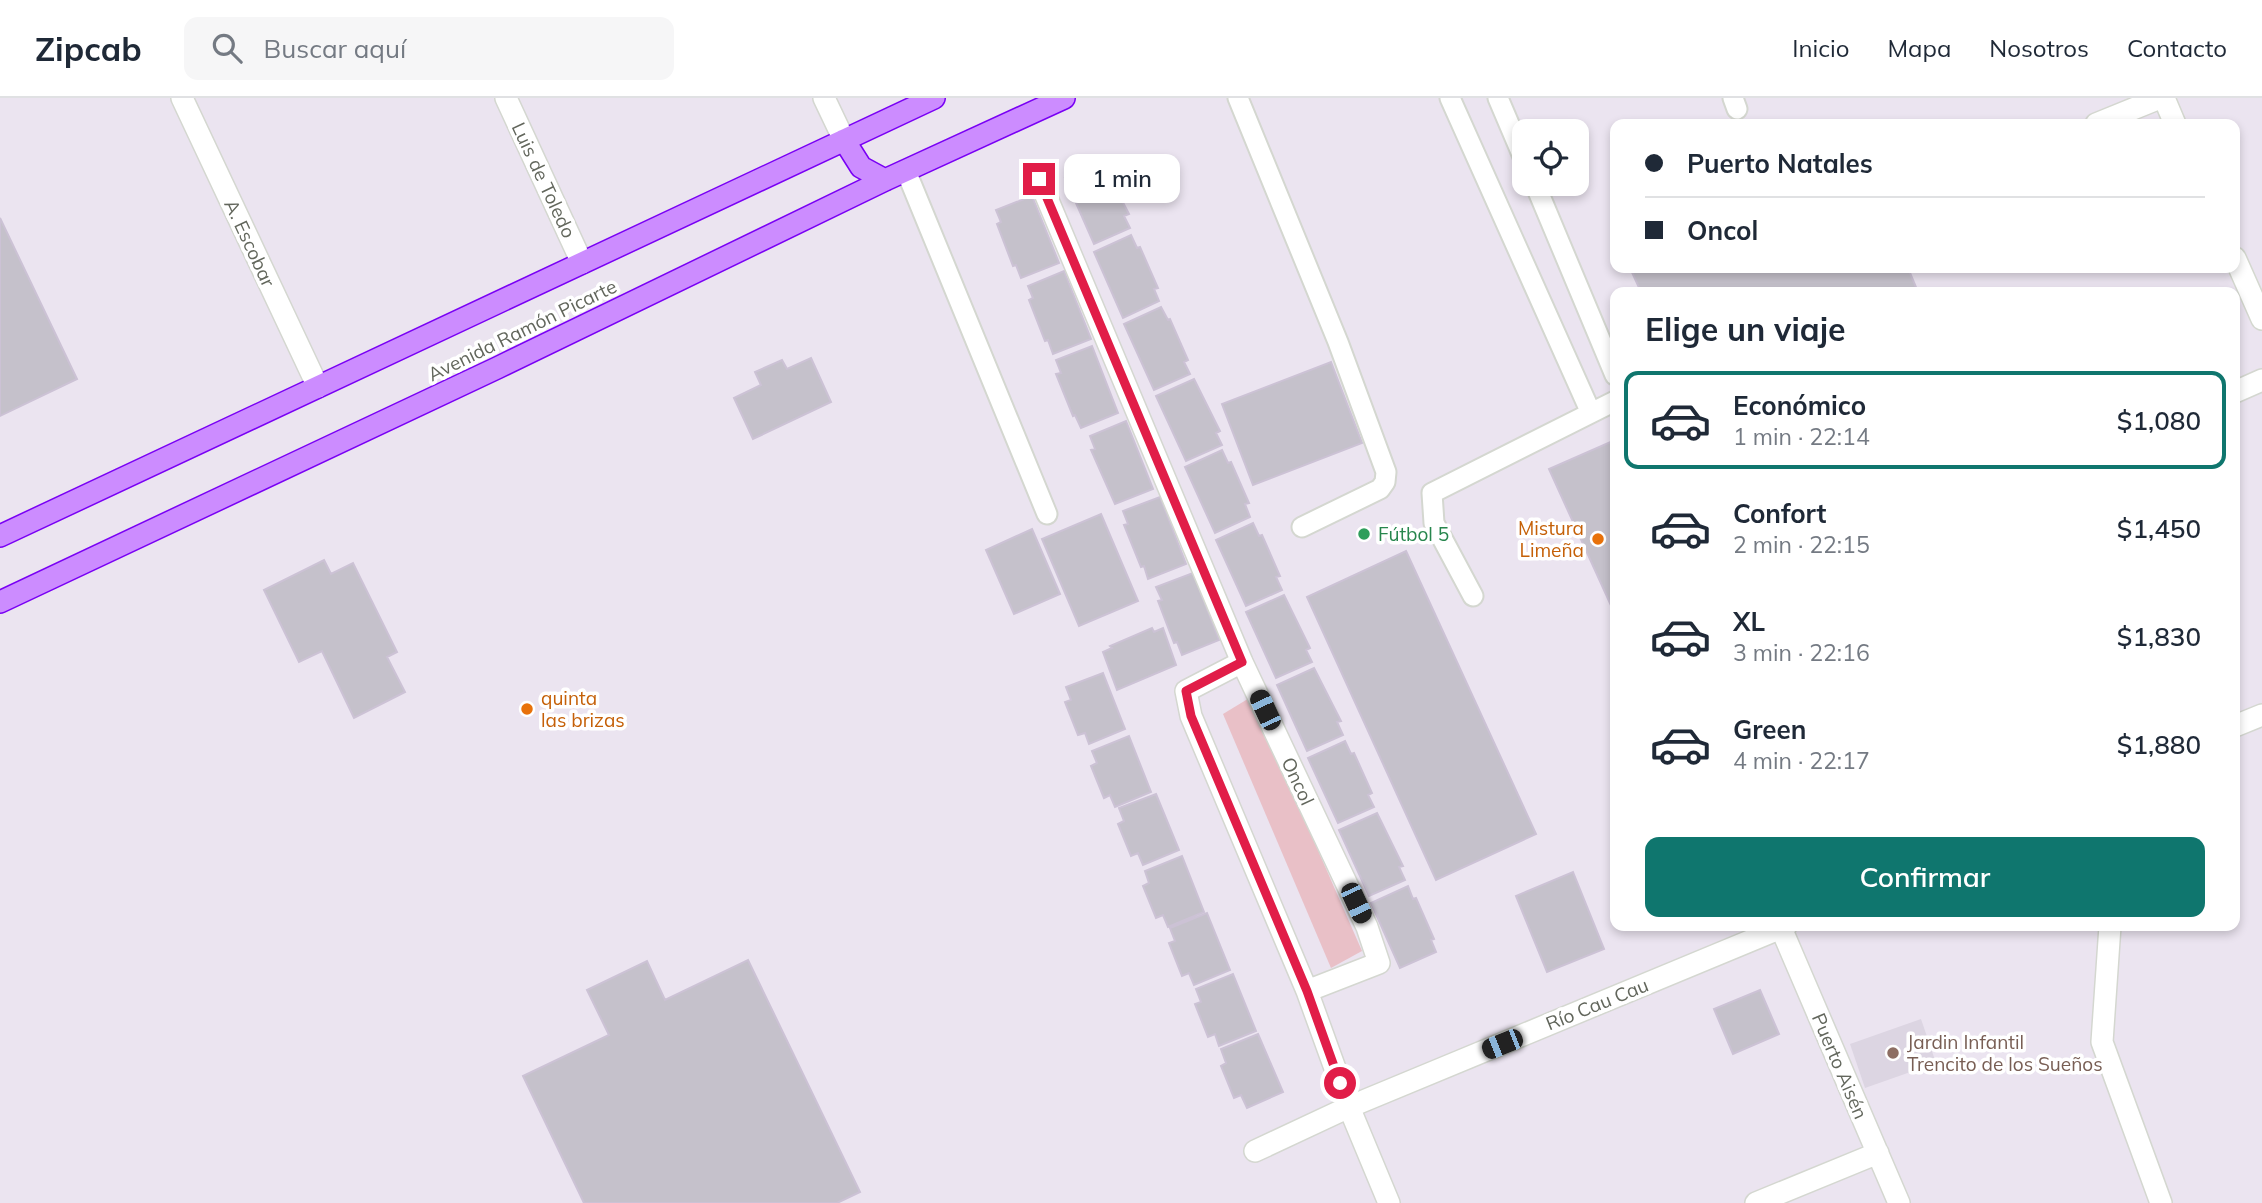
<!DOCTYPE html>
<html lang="es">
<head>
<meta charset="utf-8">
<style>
  :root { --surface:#fff; --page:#f6f6f7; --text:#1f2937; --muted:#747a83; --line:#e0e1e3; --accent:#0f766e }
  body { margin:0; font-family:Mulish,sans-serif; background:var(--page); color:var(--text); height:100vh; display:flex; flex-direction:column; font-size:26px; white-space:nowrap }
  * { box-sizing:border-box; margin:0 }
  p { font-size:23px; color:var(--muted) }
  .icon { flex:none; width:38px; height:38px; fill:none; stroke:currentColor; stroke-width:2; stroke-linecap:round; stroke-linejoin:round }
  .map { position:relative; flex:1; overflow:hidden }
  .sheet { position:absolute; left:1610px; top:189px; width:630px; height:644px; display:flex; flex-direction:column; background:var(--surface); border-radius:14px; box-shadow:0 4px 10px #0003 }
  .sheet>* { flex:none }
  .guide { position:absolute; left:1610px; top:21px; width:630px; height:154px; border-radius:14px; box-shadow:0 4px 10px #0003; display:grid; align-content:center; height:154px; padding:0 35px; background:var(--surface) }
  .controls { position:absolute; left:1512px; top:21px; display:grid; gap:14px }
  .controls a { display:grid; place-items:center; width:77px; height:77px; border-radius:14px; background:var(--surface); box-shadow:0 4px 10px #0003; font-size:35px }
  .end { position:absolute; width:32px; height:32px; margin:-16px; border:9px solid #e11d48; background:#fff; box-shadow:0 0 0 4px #fff }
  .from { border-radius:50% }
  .bubble { position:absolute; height:49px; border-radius:14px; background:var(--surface); box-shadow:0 4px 10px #0003; font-size:23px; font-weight:600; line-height:49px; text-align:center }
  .car { position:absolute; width:21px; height:42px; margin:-21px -10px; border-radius:9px; box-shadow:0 0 5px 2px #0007; background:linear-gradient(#222 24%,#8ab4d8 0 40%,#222 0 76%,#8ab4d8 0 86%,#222 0) }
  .guide b { display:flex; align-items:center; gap:24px; height:66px; font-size:26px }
  .guide b+b { border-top:2px solid var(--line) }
  .guide i { width:18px; height:18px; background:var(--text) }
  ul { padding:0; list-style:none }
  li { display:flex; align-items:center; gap:21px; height:98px; margin:0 14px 10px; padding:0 21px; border:4px solid transparent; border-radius:14px }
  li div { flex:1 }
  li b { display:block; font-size:26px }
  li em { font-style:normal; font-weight:600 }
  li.active { border-color:var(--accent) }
  li>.icon { width:63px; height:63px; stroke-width:1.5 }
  h2 { padding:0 35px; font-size:32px; line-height:84px }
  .button { display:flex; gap:14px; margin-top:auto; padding:14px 35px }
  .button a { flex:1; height:80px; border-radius:14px; background:var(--accent); color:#fff; font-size:28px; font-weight:600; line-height:80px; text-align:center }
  header { display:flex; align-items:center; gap:42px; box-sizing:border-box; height:98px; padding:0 35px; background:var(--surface); border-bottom:2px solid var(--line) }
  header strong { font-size:33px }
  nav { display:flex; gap:38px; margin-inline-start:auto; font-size:24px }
  .search { width:490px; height:63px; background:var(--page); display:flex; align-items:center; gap:18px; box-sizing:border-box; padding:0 24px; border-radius:14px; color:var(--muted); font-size:26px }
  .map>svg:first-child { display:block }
  .education { fill:#dcd5e2 }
  .green { fill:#e9c0c7 }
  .building { fill:#c5c1cb; stroke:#ccc2d5; stroke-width:2 }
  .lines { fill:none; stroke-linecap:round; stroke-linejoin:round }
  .lane-casing { stroke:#d4d7d0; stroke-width:23 }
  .street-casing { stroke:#d4d7d0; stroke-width:24 }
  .secondary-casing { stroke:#d4d8cf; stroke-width:24 }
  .highway-casing { stroke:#7900f4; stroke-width:24 }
  .lane { stroke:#fff; stroke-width:19 }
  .street { stroke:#fff; stroke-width:21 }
  .secondary { stroke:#fff; stroke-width:21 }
  .highway { stroke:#cc8cff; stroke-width:21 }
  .route { stroke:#e11d48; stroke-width:9 }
  .leisure-dot { fill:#2e9e5b; stroke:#fff; stroke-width:2.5 }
  .food-dot { fill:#e8710a; stroke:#fff; stroke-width:2.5 }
  .education-dot { fill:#8d6e63; stroke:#fff; stroke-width:2.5 }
  .labels { text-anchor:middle; stroke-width:7; stroke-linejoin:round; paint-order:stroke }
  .street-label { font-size:19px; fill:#62665c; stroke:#fff }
  .food-label { font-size:19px; fill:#c56008; stroke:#fff; text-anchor:end }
  .leisure-label { font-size:19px; fill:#27864d; stroke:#fff; text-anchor:start }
  .education-label { font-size:19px; fill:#785e54; stroke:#fff; text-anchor:start }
</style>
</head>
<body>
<header>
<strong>Zipcab</strong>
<div class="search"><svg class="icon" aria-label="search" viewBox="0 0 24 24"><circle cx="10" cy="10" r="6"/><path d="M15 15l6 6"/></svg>Buscar aquí</div>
<nav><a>Inicio</a><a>Mapa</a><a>Nosotros</a><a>Contacto</a></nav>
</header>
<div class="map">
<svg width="2262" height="1105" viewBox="0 0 2262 1105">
  <rect width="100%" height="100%" fill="#ebe4f0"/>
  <path class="education" d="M1921 921 1936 965 1865 990 1850 946Z"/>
  <path class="green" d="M1251 599 1362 853 1331 870 1223 616Z"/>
  <path class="building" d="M1102 64 1129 116 1124 118 1130 130 1094 146 1065 80Z
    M1032 98 1059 165 1021 180 1016 167 1013 168 997 126 1001 124 996 112Z
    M0 120 77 281 0 318Z
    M1131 137 1137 150 1140 149 1158 190 1154 191 1159 203 1123 220 1094 154Z
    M1630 170H1908L1918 194H1641Z
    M1064 173 1091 241 1053 256 1048 242 1045 243 1029 202 1033 200 1028 188Z
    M1161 209 1168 222 1170 221 1188 262 1184 264 1190 276 1154 292 1124 226Z
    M1092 248 1118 315 1081 330 1075 317 1073 318 1056 276 1061 275 1056 262Z
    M811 260 831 304 753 341 734 300 761 287 755 274 782 262 787 271Z
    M1331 264 1362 345 1253 387 1222 306Z
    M1194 281 1220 333 1216 335 1222 347 1186 363 1156 298Z
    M1126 323 1153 391 1115 406 1091 352 1095 351 1090 338Z
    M1615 342V511L1613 512 1549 371Z
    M1222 352 1228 365 1231 364 1249 405 1245 406 1250 419 1215 435 1185 369Z
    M1160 399 1186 466 1148 481 1144 468 1141 469 1124 427 1128 426 1123 413Z
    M1101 416 1138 503 1079 528 1042 441Z
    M1253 425 1259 438 1262 437 1280 478 1276 479 1282 492 1246 508 1216 442Z
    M1032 431 1060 496 1014 516 986 452Z
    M1406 453 1536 736 1436 782 1307 499Z
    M324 462 331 476 353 465 397 554 387 559 405 594 354 620 322 553 299 564 264 492Z
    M1193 475 1219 542 1182 557 1177 544 1174 545 1158 503 1162 502 1156 489Z
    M1284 497 1310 550 1306 552 1312 564 1276 580 1246 514Z
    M1152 530 1154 534 1163 530 1176 567 1117 592 1103 554 1112 550 1110 548Z
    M1314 570 1341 623 1337 624 1343 637 1307 653 1277 587Z
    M1103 575 1125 631 1089 646 1085 635 1078 637 1065 604 1071 602 1066 589Z
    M1129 638 1151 694 1115 709 1110 697 1104 700 1091 668 1097 665 1092 653Z
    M1345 643 1351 656 1354 655 1372 695 1368 697 1374 709 1338 725 1308 660Z
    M1156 696 1179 752 1143 767 1138 755 1131 758 1118 726 1124 723 1119 710Z
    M1377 715 1403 768 1399 769 1405 782 1369 798 1339 732Z
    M1182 758 1204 814 1168 829 1163 817 1156 820 1143 788 1149 785 1145 773Z
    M1573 774 1604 851 1547 874 1516 798Z
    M1408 788 1413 801 1416 800 1434 841 1431 842 1436 854 1400 870 1371 805Z
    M1207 815 1230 872 1194 887 1189 875 1182 878 1169 845 1175 843 1170 830Z
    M748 862 860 1094 837 1105H584L523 978 609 937 587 892 647 863 665 902Z
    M1233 876 1256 933 1219 948 1215 936 1208 939 1195 906 1201 904 1196 891Z
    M1760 892 1779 936 1733 956 1714 911Z
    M1258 936 1283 994 1247 1010 1241 997 1234 1000 1221 968 1226 965 1221 951Z"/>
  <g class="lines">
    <g class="lane-casing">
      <path id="lane" d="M1238 0 1338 244 1386 374 1385 384 1380 391 1302 429
        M1450 0 1591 315 1615 303
        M1498 0 1524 61
        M1733 0 1737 11
        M906 73 1047 416
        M1535 86 1615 277
        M1473 498 1434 425 1432 395 1591 315"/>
    </g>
    <g class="street-casing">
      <path id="street" d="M182 0 318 289
        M506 0 582 165
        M824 0 844 42
        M2096 26 2160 0
        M1039 81 1242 564 1367 829 1379 865 1307 893
        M2235 294 2262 282
        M1242 564 1186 593 1191 618 1307 893 1349 1009 1389 1105
        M2235 628 2262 617
        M2110 828 2102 944 2161 1105
        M1781 830 1899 1105
        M1255 1053 1349 1009 1786 828
        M1756 1105 1878 1055"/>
    </g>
    <g class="secondary-casing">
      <path id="secondary" d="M2164 0 2175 26
        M2235 160 2262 221"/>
    </g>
    <g class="highway-casing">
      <path id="highway" d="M844 42 861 69 885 82
        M0 438 934 0
        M0 504 497 270 885 82 1064 0"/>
    </g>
    <use href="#lane" class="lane"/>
    <use href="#street" class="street"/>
    <use href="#secondary" class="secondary"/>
    <use href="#highway" class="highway"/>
  </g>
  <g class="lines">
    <path class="route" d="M1039 81 1242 564 1186 593 1191 618 1307 893 1340 985"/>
  </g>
  <circle class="leisure-dot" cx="1364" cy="436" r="7"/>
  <g class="food-dot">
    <circle cx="1598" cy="441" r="7"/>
    <circle cx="527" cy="611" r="7"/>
  </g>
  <circle class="education-dot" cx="1893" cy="955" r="7"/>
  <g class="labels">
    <g class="street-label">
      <text transform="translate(544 82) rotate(65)" y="7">Luis de Toledo</text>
      <text transform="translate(250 145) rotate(65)" y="7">A. Escobar</text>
      <text transform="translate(522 232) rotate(-26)" y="7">Avenida Ramón Picarte</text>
      <text transform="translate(1298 683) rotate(65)" y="7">Oncol</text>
      <text transform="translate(1597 906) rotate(-22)" y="7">Río Cau Cau</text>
      <text transform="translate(1840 968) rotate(67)" y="7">Puerto Aisén</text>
    </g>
    <g class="food-label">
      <text x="1584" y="437">Mistura<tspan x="1584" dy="22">Limeña</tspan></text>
      <text x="541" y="607" text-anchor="start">quinta<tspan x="541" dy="22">las brizas</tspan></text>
    </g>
    <g class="leisure-label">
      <text x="1378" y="443">Fútbol 5</text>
    </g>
    <g class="education-label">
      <text x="1907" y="951">Jardin Infantil<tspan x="1907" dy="22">Trencito de los Sueños</tspan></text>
    </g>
  </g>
</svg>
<div class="controls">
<a><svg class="icon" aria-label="locate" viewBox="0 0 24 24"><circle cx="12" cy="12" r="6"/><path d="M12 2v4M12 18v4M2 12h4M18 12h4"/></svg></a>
</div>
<i class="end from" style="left:1340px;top:985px"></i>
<i class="end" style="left:1039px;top:81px"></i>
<div class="bubble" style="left:1064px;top:56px;width:116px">1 min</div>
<i class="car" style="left:1265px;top:612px;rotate:335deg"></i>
<i class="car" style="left:1356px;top:805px;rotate:155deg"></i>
<i class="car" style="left:1502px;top:946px;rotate:248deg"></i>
<div class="guide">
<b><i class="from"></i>Puerto Natales</b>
<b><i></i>Oncol</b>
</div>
<section class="sheet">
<h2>Elige un viaje</h2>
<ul>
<li class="active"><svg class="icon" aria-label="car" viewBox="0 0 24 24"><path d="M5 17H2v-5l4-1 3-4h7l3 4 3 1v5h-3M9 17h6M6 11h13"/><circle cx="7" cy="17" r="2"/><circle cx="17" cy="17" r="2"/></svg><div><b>Económico</b><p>1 min · 22:14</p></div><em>$1,080</em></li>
<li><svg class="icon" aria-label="car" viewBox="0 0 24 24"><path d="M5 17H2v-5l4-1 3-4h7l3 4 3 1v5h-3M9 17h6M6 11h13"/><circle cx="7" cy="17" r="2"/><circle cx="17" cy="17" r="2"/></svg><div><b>Confort</b><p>2 min · 22:15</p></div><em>$1,450</em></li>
<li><svg class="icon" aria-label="car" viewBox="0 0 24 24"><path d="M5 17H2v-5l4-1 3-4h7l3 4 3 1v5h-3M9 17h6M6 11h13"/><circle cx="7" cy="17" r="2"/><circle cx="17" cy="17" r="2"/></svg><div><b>XL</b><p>3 min · 22:16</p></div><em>$1,830</em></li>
<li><svg class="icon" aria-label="car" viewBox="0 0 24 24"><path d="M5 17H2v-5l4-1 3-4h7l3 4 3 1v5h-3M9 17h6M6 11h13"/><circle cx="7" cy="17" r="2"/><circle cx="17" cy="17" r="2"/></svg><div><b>Green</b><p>4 min · 22:17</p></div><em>$1,880</em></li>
</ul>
<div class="button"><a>Confirmar</a></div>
</section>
</div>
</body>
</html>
